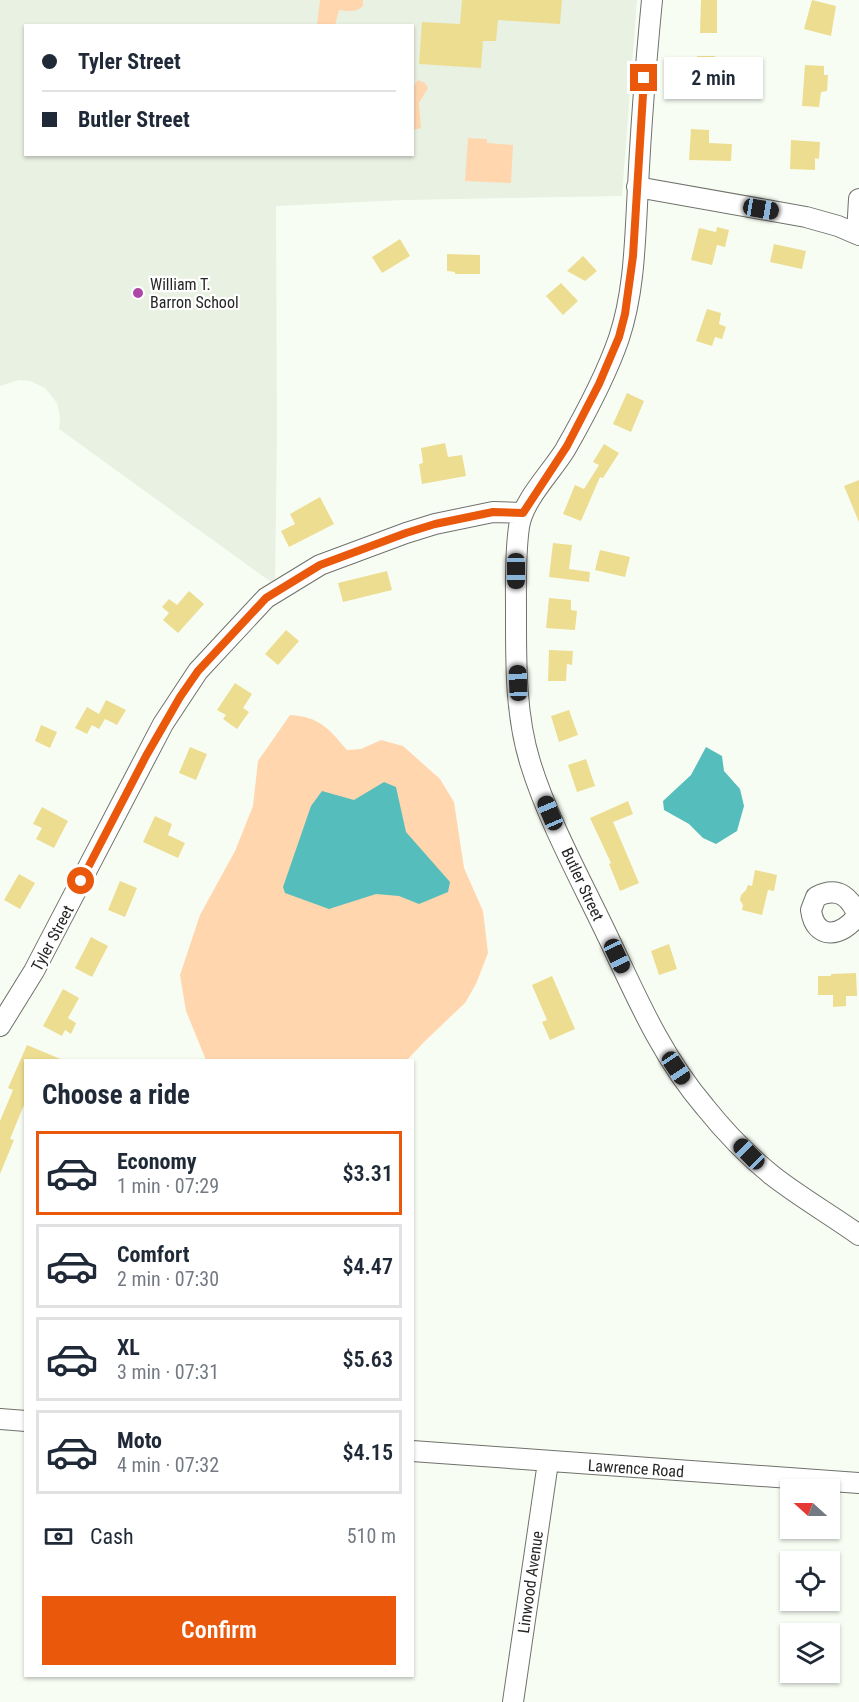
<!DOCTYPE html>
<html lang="en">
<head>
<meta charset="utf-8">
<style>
  :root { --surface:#fff; --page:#f6f6f7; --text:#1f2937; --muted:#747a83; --line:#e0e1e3; --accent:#ea580c }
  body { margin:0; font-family:"Roboto Condensed",sans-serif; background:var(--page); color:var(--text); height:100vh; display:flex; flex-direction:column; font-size:22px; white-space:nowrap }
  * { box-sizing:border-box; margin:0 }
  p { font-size:20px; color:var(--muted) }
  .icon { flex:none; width:33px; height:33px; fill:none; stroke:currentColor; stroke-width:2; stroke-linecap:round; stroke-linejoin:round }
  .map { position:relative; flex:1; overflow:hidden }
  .details { position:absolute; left:24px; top:1059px; width:390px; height:618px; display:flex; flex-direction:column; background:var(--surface); border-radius:0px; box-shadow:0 2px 4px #0004 }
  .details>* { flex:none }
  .banner { position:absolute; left:24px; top:24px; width:390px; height:132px; border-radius:0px; box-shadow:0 2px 4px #0004; display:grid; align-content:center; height:132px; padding:0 18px; background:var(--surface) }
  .needle { width:39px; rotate:291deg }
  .controls { position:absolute; left:780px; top:1479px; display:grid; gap:12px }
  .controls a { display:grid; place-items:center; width:60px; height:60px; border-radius:0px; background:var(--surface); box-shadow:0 2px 4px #0004; font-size:30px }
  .end { position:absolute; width:27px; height:27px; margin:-14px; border:8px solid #ea580c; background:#fff; box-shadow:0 0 0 3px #fff }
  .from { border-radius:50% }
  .bubble { position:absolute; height:42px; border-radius:0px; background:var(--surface); box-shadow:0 2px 4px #0004; font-size:20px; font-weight:600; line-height:42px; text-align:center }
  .car { position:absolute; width:18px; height:36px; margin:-18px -9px; border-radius:8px; box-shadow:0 0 4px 2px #0007; background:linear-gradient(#222 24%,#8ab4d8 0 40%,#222 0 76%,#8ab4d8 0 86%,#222 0) }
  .banner b { display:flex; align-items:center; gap:21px; height:57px; font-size:22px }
  .banner b+b { border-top:2px solid var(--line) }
  .banner i { width:15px; height:15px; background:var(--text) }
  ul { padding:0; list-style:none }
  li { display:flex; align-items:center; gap:18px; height:84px; margin:0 12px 9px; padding:0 6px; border:3px solid var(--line); border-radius:0px }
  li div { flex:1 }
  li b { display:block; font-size:22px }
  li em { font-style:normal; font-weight:600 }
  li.current { border-color:var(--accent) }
  li>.icon { width:54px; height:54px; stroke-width:1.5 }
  h2 { padding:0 18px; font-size:27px; line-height:72px }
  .pay { display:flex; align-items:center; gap:15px; height:66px; padding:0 18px; font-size:22px }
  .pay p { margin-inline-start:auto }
  .cta { display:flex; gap:12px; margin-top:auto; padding:12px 18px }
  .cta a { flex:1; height:69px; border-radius:0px; background:var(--accent); color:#fff; font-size:24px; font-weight:600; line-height:69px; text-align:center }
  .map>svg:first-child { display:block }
  .built { fill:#e9f1e2; fill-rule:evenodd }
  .green { fill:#ffd6ae }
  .water { fill:#55bebc }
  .building { fill:#eddd91 }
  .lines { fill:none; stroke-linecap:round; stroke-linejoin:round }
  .minor-casing { stroke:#6f726b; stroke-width:22 }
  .minor { stroke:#fff; stroke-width:20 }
  .route { stroke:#ea580c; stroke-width:8 }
  .poi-dot { fill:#ae46a8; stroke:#fff; stroke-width:2 }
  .labels { text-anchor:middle; stroke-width:4.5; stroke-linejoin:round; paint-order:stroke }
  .poi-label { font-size:16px; fill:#252724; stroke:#fff; text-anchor:start }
  .street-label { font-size:16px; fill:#252724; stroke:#fff }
</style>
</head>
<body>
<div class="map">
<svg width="859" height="1702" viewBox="0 0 859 1702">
  <rect width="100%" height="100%" fill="#f8fdf4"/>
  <path class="built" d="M0 0H637L622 196 404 200 276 206 277 436 275 585 59 429 60 417 57 403 45 388 30 381 19 380 0 386ZM26 26H412V154H26Z"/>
  <path class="green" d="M320 0H363V6C355 13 349 11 339 10L335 25H317Z
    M418 80 425 83 428 88 419 103 421 128 413 130V87Z
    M468 138 487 139V143L513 145 511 183 465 181Z
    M290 715C320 717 328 728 347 750L361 749 381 740 403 746 440 779 454 802 464 868 483 911 488 953 476 984 465 1003 425 1041 407 1060H206L186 1011 180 975 200 915 235 851 253 806 258 761Z"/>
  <path class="water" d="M706 747 722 756 724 771 740 789 744 806 737 831 716 844 703 838 689 824 664 810 663 801 691 775Z
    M384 782 396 787 406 832 450 882 448 892 419 904 399 896 376 894 329 909 285 893 283 887 311 806 322 791 354 800Z"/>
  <path class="building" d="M462 0H562L560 24 498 20 496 41H483L481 68 419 64 422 22 460 24Z
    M701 0H717V33H700Z
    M812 0 836 6 831 36 804 29Z
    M697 56H715L714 66H718L717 81H714L713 99 697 98Z
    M805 65 824 66V75H828L827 91 821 92 819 107 802 106Z
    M691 129 709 130V143L732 144 731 161 689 160Z
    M791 140 820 142 819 159 815 158V170L790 169Z
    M717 227 729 230 725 247 717 245 712 265 691 260 699 228 716 232Z
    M400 239 410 256 382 273 372 257Z
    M774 244 806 251 802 269 770 262Z
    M447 254 480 255V274H455V272L447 271Z
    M583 256 597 271 585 281 567 271Z
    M561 283 578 301 563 315 546 296Z
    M707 309 721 313 719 324 726 327 722 339 715 337 712 346 696 341Z
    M627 393 644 401 631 432 613 424Z
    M445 443 448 457 462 455 466 476 422 484 419 464 423 463 421 448Z
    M604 444 619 453 603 478 600 477 581 521 563 514 575 485 584 489 599 465 593 462Z
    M859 480V522L844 486Z
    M320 497 334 524 289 547 281 531 295 524 290 514Z
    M553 543 572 545 569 569 590 572 589 582 549 577Z
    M600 550 630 557 625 577 595 570Z
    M387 571 392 590 343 602 338 583Z
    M189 591 204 604 178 633 163 620 169 613 162 607 169 599 177 605Z
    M549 598 571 600V610L577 611 575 630 546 628Z
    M286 630 299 641 278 665 265 654Z
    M549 650 573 651 572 665 567 664 566 681H548Z
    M235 683 252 694 243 708 249 712 237 729 223 719 226 715 217 710Z
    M106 700 126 710 117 725 105 719 99 729 92 725 87 734 75 728 87 707 99 714Z
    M569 710 578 735 559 742 551 716Z
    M41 725 57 732 50 748 35 741Z
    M190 747 207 754 196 780 179 773Z
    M586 759 595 786 577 792 568 765Z
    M628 801 633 814 613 822 639 883 620 891 609 864 611 863 590 818Z
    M42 807 68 821 54 848 36 839 42 828 33 824Z
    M155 816 172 824 168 835 185 843 178 858 143 842Z
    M755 870 777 875 774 891 768 890 762 915 742 910 743 905 740 900 741 895 746 890 748 885 752 886Z
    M19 874 35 883 20 909 4 900Z
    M120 881 137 888 125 917 108 910Z
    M91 937 108 946 92 977 75 968Z
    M669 944 677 969 659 975 651 951Z
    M856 973 857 996H846V1006L833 1007V995H818V976H831V974Z
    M552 976 575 1029 550 1040 542 1022 547 1020 532 985Z
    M63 989 79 998 68 1018 76 1023 71 1034 65 1030 62 1036 43 1026Z
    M27 1045 63 1060H26V1100L10 1139 14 1140 0 1174V1121L13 1090 8 1088Z"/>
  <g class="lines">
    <g class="minor-casing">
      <path id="minor" d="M652 0C646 62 641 124 638 187 635 237 635 290 619 338 606 376 585 415 565 450 550 474 523 500 519 527 515 555 516 583 516 610 516 661 515 713 530 762 548 821 582 882 609 939 637 998 662 1057 705 1107 725 1132 748 1156 773 1176 800 1197 831 1215 859 1235
        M637 187 806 217 838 226 859 235
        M857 234 859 199
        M857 916C842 937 815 941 811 910L816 897C839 885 851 898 859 918
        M0 1026 34 971 163 724 198 671 266 598 320 565 406 533 435 524 493 512 523 513
        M0 1419 26 1421
        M412 1451 859 1483
        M513 1702 548 1462"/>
    </g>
    <use href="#minor" class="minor"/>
  </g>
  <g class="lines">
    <path class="route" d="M81 881 146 756 180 697 198 671 266 598 320 565 406 533 435 524 493 512 523 513 567 446 599 384 619 337 625 314 633 256 644 78"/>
  </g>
  <circle class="poi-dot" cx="138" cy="293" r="6"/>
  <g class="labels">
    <g class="poi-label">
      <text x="150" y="290">William T.<tspan x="150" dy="18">Barron School</tspan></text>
    </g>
    <g class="street-label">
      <text transform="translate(583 884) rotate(65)" y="6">Butler Street</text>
      <text transform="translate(52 938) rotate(-62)" y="6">Tyler Street</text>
      <text transform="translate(636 1468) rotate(4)" y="6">Lawrence Road</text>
      <text transform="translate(530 1582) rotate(-82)" y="6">Linwood Avenue</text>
    </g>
  </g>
</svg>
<div class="controls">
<a><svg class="needle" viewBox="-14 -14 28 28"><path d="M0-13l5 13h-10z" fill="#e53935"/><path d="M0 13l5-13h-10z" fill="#747a83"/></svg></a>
<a><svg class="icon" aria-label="locate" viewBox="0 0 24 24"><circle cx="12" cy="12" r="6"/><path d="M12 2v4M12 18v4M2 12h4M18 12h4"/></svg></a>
<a><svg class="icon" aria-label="layers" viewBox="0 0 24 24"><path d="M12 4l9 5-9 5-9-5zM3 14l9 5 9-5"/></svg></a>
</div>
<i class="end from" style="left:81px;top:881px"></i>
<i class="end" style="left:644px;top:78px"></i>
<div class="bubble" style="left:664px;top:57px;width:99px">2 min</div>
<i class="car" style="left:761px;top:209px;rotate:100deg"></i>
<i class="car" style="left:516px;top:571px;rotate:180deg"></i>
<i class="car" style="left:518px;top:683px;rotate:358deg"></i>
<i class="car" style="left:550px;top:813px;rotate:337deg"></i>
<i class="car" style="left:617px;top:956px;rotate:155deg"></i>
<i class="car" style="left:676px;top:1068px;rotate:146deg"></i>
<i class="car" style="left:749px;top:1154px;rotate:315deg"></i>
<div class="banner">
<b><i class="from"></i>Tyler Street</b>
<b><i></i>Butler Street</b>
</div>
<section class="details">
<h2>Choose a ride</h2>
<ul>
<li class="current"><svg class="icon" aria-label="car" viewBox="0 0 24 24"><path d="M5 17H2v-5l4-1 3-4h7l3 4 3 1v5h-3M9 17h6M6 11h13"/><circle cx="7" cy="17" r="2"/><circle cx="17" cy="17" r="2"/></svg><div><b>Economy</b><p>1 min · 07:29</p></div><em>$3.31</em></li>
<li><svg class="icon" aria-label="car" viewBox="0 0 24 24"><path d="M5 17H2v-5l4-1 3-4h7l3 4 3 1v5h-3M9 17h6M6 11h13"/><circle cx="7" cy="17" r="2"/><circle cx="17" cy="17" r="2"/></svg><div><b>Comfort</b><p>2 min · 07:30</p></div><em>$4.47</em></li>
<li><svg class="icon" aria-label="car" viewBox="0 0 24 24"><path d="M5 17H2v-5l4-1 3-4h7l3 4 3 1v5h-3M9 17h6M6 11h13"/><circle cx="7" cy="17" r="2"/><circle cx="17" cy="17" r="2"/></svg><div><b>XL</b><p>3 min · 07:31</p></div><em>$5.63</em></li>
<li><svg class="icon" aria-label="car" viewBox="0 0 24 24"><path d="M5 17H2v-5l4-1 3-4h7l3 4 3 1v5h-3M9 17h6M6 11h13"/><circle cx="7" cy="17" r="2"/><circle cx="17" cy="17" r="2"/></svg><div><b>Moto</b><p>4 min · 07:32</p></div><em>$4.15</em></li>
</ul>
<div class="pay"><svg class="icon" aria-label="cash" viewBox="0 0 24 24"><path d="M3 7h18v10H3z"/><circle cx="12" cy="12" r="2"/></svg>Cash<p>510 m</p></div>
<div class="cta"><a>Confirm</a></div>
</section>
</div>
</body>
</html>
